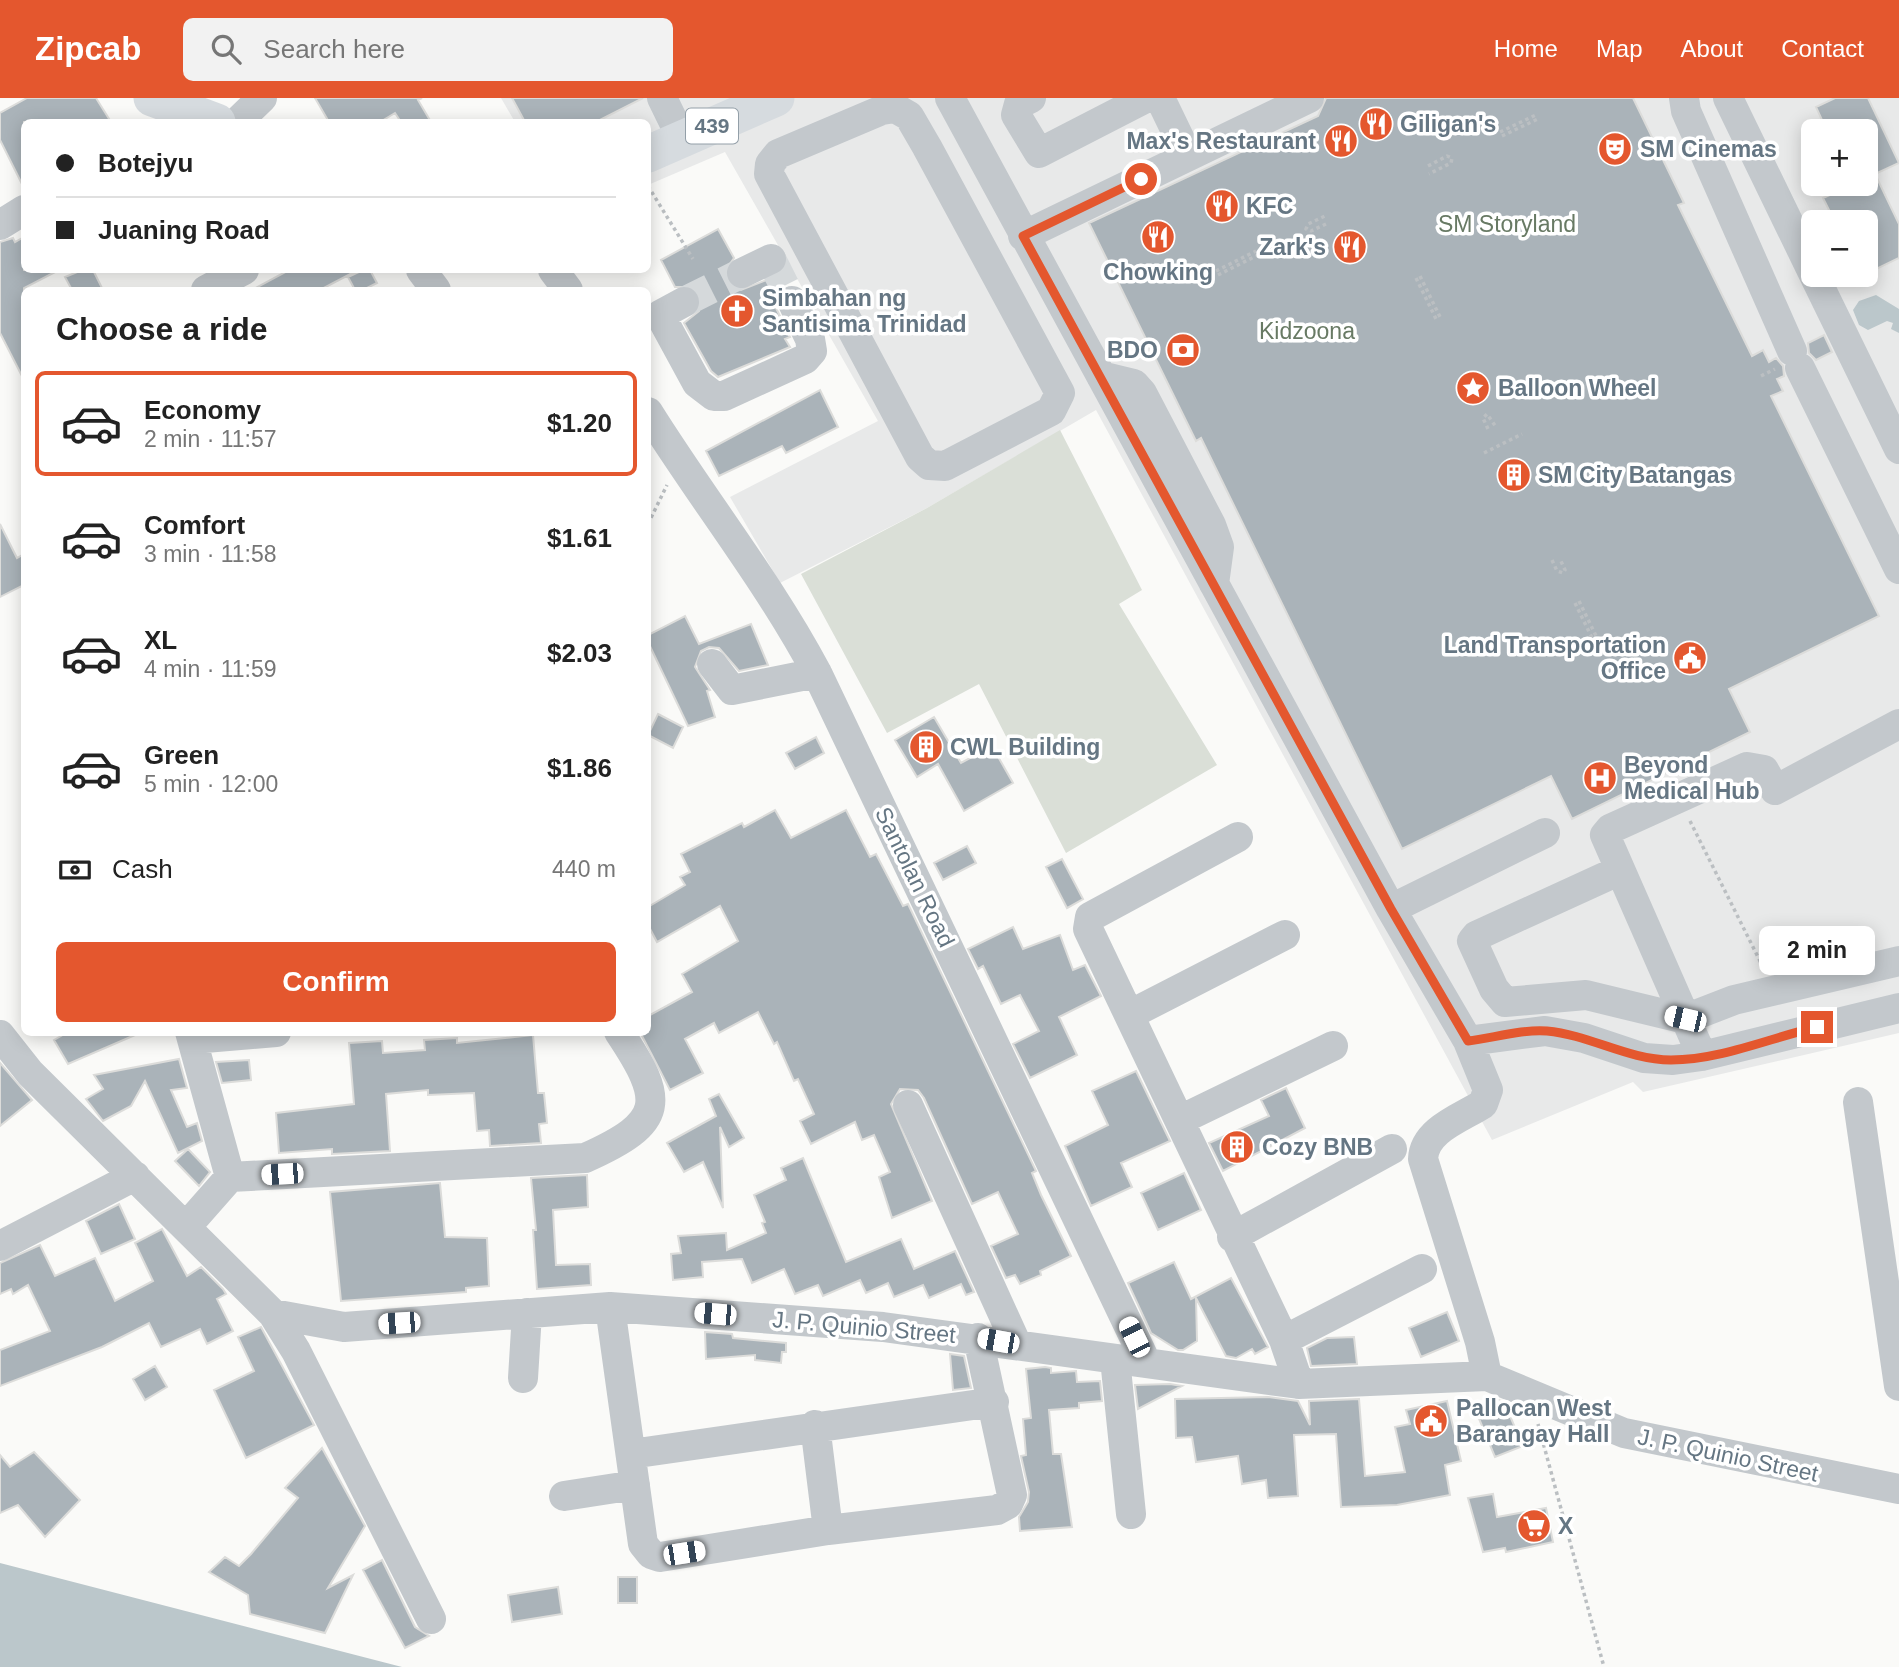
<!DOCTYPE html>
<html lang="en">
<head>
<meta charset="utf-8">
<style>
  :root { --surface:#fff; --page:#f2f2f2; --text:#222; --muted:#767676; --line:#e0e0e0; --accent:#e4572e }
  body { margin:0; font-family:Arial,sans-serif; background:var(--page); color:var(--text); height:100vh; display:flex; flex-direction:column; font-size:26px; white-space:nowrap }
  * { box-sizing:border-box; margin:0 }
  p { font-size:23px; color:var(--muted) }
  .icon { flex:none; width:38px; height:38px; fill:none; stroke:currentColor; stroke-width:2; stroke-linecap:round; stroke-linejoin:round }
  .map { position:relative; flex:1; overflow:hidden }
  .panel { position:absolute; left:21px; top:189px; width:630px; height:749px; display:flex; flex-direction:column; background:var(--surface); border-radius:10px; box-shadow:0 4px 18px #0003 }
  .panel>* { flex:none }
  .guide { position:absolute; left:21px; top:21px; width:630px; height:154px; border-radius:10px; box-shadow:0 4px 18px #0003; display:grid; align-content:center; height:154px; padding:0 35px; background:var(--surface) }
  .fabs { position:absolute; left:1801px; top:21px; display:grid; gap:14px }
  .fabs a { display:grid; place-items:center; width:77px; height:77px; border-radius:10px; background:var(--surface); box-shadow:0 4px 18px #0003; font-size:35px }
  .end { position:absolute; width:32px; height:32px; margin:-16px; border:9px solid #e4572e; background:#fff; box-shadow:0 0 0 4px #fff }
  .from { border-radius:50% }
  .bubble { position:absolute; height:49px; border-radius:10px; background:var(--surface); box-shadow:0 4px 18px #0003; font-size:23px; font-weight:700; line-height:49px; text-align:center }
  .car { position:absolute; width:21px; height:42px; margin:-21px -10px; border-radius:9px; box-shadow:0 0 5px 2px #0007; background:linear-gradient(#fff 24%,#345 0 40%,#fff 0 76%,#345 0 86%,#fff 0) }
  .guide b { display:flex; align-items:center; gap:24px; height:66px; font-size:26px }
  .guide b+b { border-top:2px solid var(--line) }
  .guide i { width:18px; height:18px; background:var(--text) }
  ul { padding:0; list-style:none }
  li { display:flex; align-items:center; gap:21px; height:105px; margin:0 14px 10px; padding:0 21px; border:4px solid transparent; border-radius:10px }
  li div { flex:1 }
  li b { display:block; font-size:26px }
  li em { font-style:normal; font-weight:700 }
  li.current { border-color:var(--accent) }
  li>.icon { width:63px; height:63px; stroke-width:1.5 }
  h2 { padding:0 35px; font-size:32px; line-height:84px }
  .pay { display:flex; align-items:center; gap:18px; height:77px; padding:0 35px; font-size:26px }
  .pay p { margin-inline-start:auto }
  .cta { display:flex; gap:14px; margin-top:auto; padding:14px 35px }
  .cta a { flex:1; height:80px; border-radius:10px; background:var(--accent); color:#fff; font-size:28px; font-weight:700; line-height:80px; text-align:center }
  header { display:flex; align-items:center; gap:42px; box-sizing:border-box; height:98px; padding:0 35px; background:var(--accent); color:#fff }
  header strong { font-size:33px }
  nav { display:flex; gap:38px; margin-inline-start:auto; font-size:24px }
  .search { width:490px; height:63px; background:var(--page); display:flex; align-items:center; gap:18px; box-sizing:border-box; padding:0 24px; border-radius:10px; color:var(--muted); font-size:26px }
  .map>svg:first-child { display:block }
  .built { fill:#e8e9e9; fill-rule:evenodd }
  .green { fill:#dadfd7 }
  .water { fill:#bbc7cb }
  .building { fill:#aab3b9; stroke:#dcdcda; stroke-width:2 }
  .lines { fill:none; stroke-linecap:round; stroke-linejoin:round }
  .minor-tunnel { stroke:#d5d9db; stroke-width:30; stroke-dasharray:30 15; stroke-linecap:butt }
  .path { stroke:#bbbfc2; stroke-width:3.5; stroke-dasharray:3.5 3.5; stroke-linecap:butt }
  .minor { stroke:#c3c8cc; stroke-width:30 }
  .major { stroke:#d6dbdf; stroke-width:37 }
  .route { stroke:#e4572e; stroke-width:9 }
  .labels { text-anchor:middle; stroke-width:7; stroke-linejoin:round; paint-order:stroke }
  .shield { fill:#fff; stroke:#939fa8; stroke-width:2 }
  .shield-label { font-size:21px; font-weight:bold; fill:#657683 }
  .poi-label { font-size:23px; font-weight:bold; fill:#657683; stroke:#fff; text-anchor:start }
  .park-label { font-size:23px; fill:#687a64; stroke:#fff }
  .street-label { font-size:23px; fill:#657683; stroke:#fff }
</style>
</head>
<body>
<header>
<strong>Zipcab</strong>
<div class="search"><svg class="icon" aria-label="search" viewBox="0 0 24 24"><circle cx="10" cy="10" r="6"/><path d="M15 15l6 6"/></svg>Search here</div>
<nav><a>Home</a><a>Map</a><a>About</a><a>Contact</a></nav>
</header>
<div class="map">
<svg width="1899" height="1569" viewBox="0 0 1899 1569">
  <rect width="100%" height="100%" fill="#fafaf8"/>
  <path class="built" d="M501 0H1899V935L1643 994 1633 984 1492 1042 1096 312 927 410 780 485 730 399 878 323 725 54 648 87V24H515ZM1813 33H1866V86H1813ZM1813 124H1866V177H1813Z"/>
  <path class="green" d="M1060 332 1142 492 1119 506 1217 667 1066 755 979 586 887 635 801 476 927 410Z"/>
  <path class="water" d="M1876 197 1899 211V235L1891 231 1893 225 1887 223 1868 232 1859 227 1853 212 1859 203Z
    M0 1465 402 1569H0Z"/>
  <path class="building" d="M27 0H96L111 24H24V90L0 42V15Z
    M315 0H422L418 2 431 24H401L395 15 380 24H329Z
    M512 0H643L596 24H525Z
    M1326 0H1633L1684 105 1678 107 1752 258 1763 252 1769 264 1776 260 1783 268 1784 278 1777 281 1783 293 1771 298 1879 518 1729 591 1750 634 1572 721 1551 678 1402 751 1201 340 1196 343 1089 125 1318 18Z
    M1835 0H1868L1899 65 1875 76 1899 126V160L1866 176V124H1835L1823 100 1854 86H1866V33H1827L1816 9Z
    M718 131 734 160 725 173 727 183 741 192 769 181 777 195 776 210 790 239 785 241 790 249 718 279 711 273 684 225 699 213 700 196 693 189H675L661 162Z
    M24 139V172H59L24 190V282L0 235V144L13 140 15 144Z
    M82 172H93L103 192H72L65 179Z
    M289 172H358L320 192H252Z
    M363 172H370L377 185 363 192H355L348 179Z
    M1824 237 1832 254 1816 262 1809 255 1808 245Z
    M820 292 838 329 786 355 782 348 719 378 706 353Z
    M0 426 17 460 24 456V487L0 499Z
    M685 518 699 546 751 526 768 567 739 573 719 550 709 549 701 553 695 569 710 592 707 593 715 619 688 628 648 544V537Z
    M658 616 683 629 673 650 648 637Z
    M934 619 961 665 992 648 1013 685 964 713 938 666 917 679 895 642Z
    M816 639 824 655 795 671 786 655Z
    M775 712 791 740 846 712 870 759 876 756 903 808 908 806 1036 1073 1032 1075 1041 1097 1071 1158 1040 1173 1041 1177 1020 1186 1015 1177 1006 1180 991 1148 1018 1136 998 1094 972 1106 924 1000 918 992 900 991 891 1006 932 1103 892 1120 879 1079 890 1074 874 1037 862 1042 855 1024 811 1046 800 1023 814 1016 798 981 794 983 777 944 774 946 758 914 719 935 714 925 685 941 703 975 670 992 640 934H648V918L692 894 682 876 738 843 720 808 657 844 648 827V809L685 787 680 779 690 774 681 756 742 725 744 729Z
    M967 748 976 765 943 782 934 765Z
    M1062 761 1083 801 1067 810 1046 769Z
    M1013 829 1023 851 1060 837 1073 872 1085 867 1101 898 1059 919 1077 957 1030 980 1013 946 1039 933 1020 897 1001 906 983 868 978 871 968 851Z
    M68 934H142L68 966 54 942Z
    M533 937 538 995H544L547 1025 539 1026 541 1045 490 1048 489 1032 477 1033 474 995 428 997V992L386 996 390 1053 332 1056V1051L279 1055 276 1015 354 1006 349 945 382 943 383 955 425 952 424 942 457 940V945Z
    M179 961 187 990 171 992 187 1029 197 1025 202 1043 178 1055 145 983 131 1008 103 1023 86 1001 103 991 94 977Z
    M249 962 251 982 222 985 216 964Z
    M0 965 32 1002 0 1028Z
    M1136 973 1170 1043 1121 1065 1132 1089 1091 1108 1065 1048 1108 1027 1092 993Z
    M1286 990 1305 1030 1223 1073 1209 1045 1269 1018 1261 1002Z
    M719 996 744 1040 729 1049 720 1029 723 1110 703 1064 684 1074 667 1045 716 1018 709 1001Z
    M188 1051 210 1074 199 1088 175 1063Z
    M803 1060 846 1164 901 1141 914 1171 955 1153 974 1194 966 1197 961 1186 929 1200 923 1187 894 1199 888 1185 866 1195 860 1182 823 1198 818 1187 795 1196 784 1171 752 1185 742 1161 702 1164 703 1179 673 1182 671 1156 681 1155 678 1138 726 1135 727 1152 766 1135 762 1125 765 1124 754 1097 786 1082 781 1070Z
    M1184 1075 1201 1112 1158 1132 1141 1095Z
    M587 1077 588 1109 553 1112 556 1167 590 1166 591 1187 537 1191 533 1132H536L531 1080Z
    M440 1085 445 1139 487 1140 489 1188 466 1190V1194L341 1203 330 1094Z
    M119 1106 135 1141 101 1156 86 1123Z
    M162 1131 187 1178 201 1169 223 1191 226 1196 217 1201 233 1233 207 1246 200 1231 161 1249 149 1225 102 1249 0 1288V1252L50 1233 28 1187 13 1196 11 1191 0 1196V1165L40 1147 55 1178 95 1160 115 1203 153 1183 135 1145Z
    M1174 1164 1191 1201 1231 1180 1268 1249 1255 1256 1252 1251 1236 1260 1226 1258 1196 1200 1197 1243 1183 1252H1178L1151 1235 1128 1185Z
    M1447 1214 1459 1243 1421 1259 1409 1230Z
    M261 1229 314 1327 246 1360 214 1292 254 1273 238 1239Z
    M705 1234 732 1236 733 1240 786 1245V1254H782L781 1265 755 1262V1257L706 1261Z
    M1354 1239 1357 1266 1311 1268 1307 1250 1327 1240Z
    M950 1256 964 1258 971 1290 953 1292Z
    M155 1268 167 1289 145 1302 133 1281Z
    M1045 1269 1051 1270V1275L1076 1273 1077 1284 1100 1283 1102 1303 1079 1305V1310L1049 1312 1053 1356H1061L1072 1429 1020 1433 1019 1419 1028 1404 1029 1394 1021 1358 1026 1357 1023 1321 1031 1320 1026 1271Z
    M1170 1286 1182 1288 1138 1311 1135 1287Z
    M1268 1299 1298 1303 1310 1327 1309 1303 1359 1301 1365 1378 1405 1374 1395 1329 1410 1326 1406 1312 1447 1303 1461 1363 1445 1367 1450 1397 1397 1407 1341 1409 1336 1336 1294 1337 1298 1398 1268 1400 1266 1382 1242 1386 1238 1358 1196 1364 1192 1339 1176 1340 1175 1301Z
    M1498 1302 1504 1304 1523 1348 1495 1359 1475 1311Z
    M322 1350 365 1428 328 1490 353 1477 325 1535 250 1516 248 1497 209 1474 225 1459 239 1468 251 1456 298 1400 285 1390Z
    M34 1354 80 1402 45 1439 18 1407 0 1415V1357L10 1369Z
    M1493 1396 1497 1419 1546 1410 1553 1444 1506 1454 1505 1450 1483 1454 1468 1400Z
    M382 1462 415 1529 429 1538 405 1550 363 1472Z
    M618 1479H637V1505H618Z
    M558 1489 562 1516 512 1524 508 1497Z"/>
  <g class="lines">
    <path class="minor-tunnel" d="M771 161 792 203
      M684 204 742 175"/>
    <path class="path" d="M1500 34 1538 16
      M1502 38 1540 20
      M1428 68 1447 58 1452 60 1451 65 1429 76
      M648 88 693 161
      M1326 126 1311 133 1306 131 1308 126 1327 117
      M1216 173 1256 153
      M1218 177 1258 157
      M1420 178 1441 221
      M1416 180 1437 223
      M1761 278 1775 271
      M1488 331 1483 320 1487 316 1496 329
      M1484 355 1522 336
      M648 426 667 387
      M1552 462 1557 473 1563 475 1565 472 1560 461
      M1579 503 1600 546
      M1575 505 1596 548
      M1690 723 1763 869
      M1538 1326 1604 1569"/>
    <path class="minor" d="M662 0 682 41
      M950 0 1391 811 1468 943 1488 992 1483 1006C1461 1020 1424 1032 1423 1061L1480 1244 1487 1278
      M1031 0 1019 6 1016 17 1039 55 1146 0
      M1160 0 1188 58
      M1684 0 1686 13 1792 253
      M1728 0 1813 175
      M895 10 909 18 927 49 1060 295 1051 313 945 368 929 367 920 359 769 76 770 66 778 56 882 12Z
      M237 24 262 0
      M0 127 24 112
      M1023 138 1309 0
      M421 172 436 192
      M553 172 568 192
      M742 175 771 161
      M1814 177 1899 351
      M206 192 244 172
      M684 204 660 217 697 285 714 298H724L805 261 812 253 810 241 792 203
      M1800 270 1899 471
      M1101 278 1134 286 1142 295 1211 427 1219 449 1214 486
      M648 314C703 402 768 483 817 575L1146 1264
      M712 566 732 592 817 575
      M1238 739 1090 819 1088 831 1284 1242 1299 1286
      M1618 773 1476 838 1472 843 1494 891 1505 904 1586 897 1685 921 1734 902 1899 863
      M1391 811 1545 735
      M1129 917 1285 837
      M190 934 230 1079
      M0 937 30 975 273 1216 296 1253 431 1521
      M193 941 276 934
      M1468 943 1545 933 1584 940 1644 960 1673 962 1702 958 1899 910
      M1702 958 1605 737 1610 731 1747 669 1764 672 1775 692 1899 626
      M1858 1004 1899 1288
      M908 1007 1017 1247
      M1180 1022 1333 948
      M186 1129 230 1079 585 1060C666 1024 665 1003 619 934
      M1232 1139 1392 1051
      M0 1148 135 1078
      M610 1209 643 1446 651 1456 660 1459 828 1432 997 1412 1008 1406 1012 1397 978 1240
      M273 1216 344 1229 610 1209 883 1229 1299 1286 1487 1278 1624 1335 1899 1391
      M1284 1242 1422 1171
      M1115 1261 1131 1416
      M523 1280 527 1215
      M815 1327 828 1432
      M631 1356 994 1304
      M564 1398 635 1387"/>
    <path class="major" d="M152 0 217 24
      M648 56 776 0"/>
  </g>
  <g class="lines">
    <path class="route" d="M1141 81 1023 138 1391 811 1468 943C1493 940 1522 931 1547 933 1590 937 1628 962 1671 962 1720 962 1770 940 1817 929"/>
  </g>
  <defs>
    <g id="restaurant-disc" transform="scale(1.75)"><circle r="9.5" fill="#e4572e" stroke="#fff"/><path d="M-5-6h1v4h1v-4h1v4h1v-4h1v5L-1.5 .5V6h-2V.5L-5-1ZM5-6V6H3V1.5H1.5Q1.5-4 5-6Z" fill="#fff"/></g>
    <g id="theatre-disc" transform="scale(1.75)"><circle r="9.5" fill="#e4572e" stroke="#fff"/><path d="M-5-5.5Q0-4 5-5.5V0Q5 5 0 6Q-5 5-5 0ZM-3.3-2.5H-1v1.5H-3.3ZM1-2.5H3.3v1.5H1ZM-2.8 1Q0 5.5 2.8 1Z" fill="#fff"/></g>
    <g id="church-disc" transform="scale(1.75)"><circle r="9.5" fill="#e4572e" stroke="#fff"/><path d="M-1.2-6h2.4v3.5h3.3v2.4h-3.3V6h-2.4V-.1h-3.3v-2.4h3.3Z" fill="#fff"/></g>
    <g id="bank-disc" transform="scale(1.75)"><circle r="9.5" fill="#e4572e" stroke="#fff"/><path d="M-6-4H6V4H-6ZM0-2.3a2.3 2.3 0 1 0 0 4.6a2.3 2.3 0 1 0 0-4.6Z" fill="#fff"/></g>
    <g id="sight-disc" transform="scale(1.75)"><circle r="9.5" fill="#e4572e" stroke="#fff"/><path d="M0-6L1.8-2.2L6-1.7L2.9 1.2L3.7 5.4L0 3.3L-3.7 5.4L-2.9 1.2L-6-1.7L-1.8-2.2Z" fill="#fff"/></g>
    <g id="building-disc" transform="scale(1.75)"><circle r="9.5" fill="#e4572e" stroke="#fff"/><path d="M-4-6H4V6H1V3H-1V6H-4ZM-2.5-4.3h1.7v1.8h-1.7ZM.8-4.3h1.7v1.8H.8ZM-2.5-1h1.7V.8h-1.7ZM.8-1h1.7V.8H.8Z" fill="#fff"/></g>
    <g id="civic-disc" transform="scale(1.75)"><circle r="9.5" fill="#e4572e" stroke="#fff"/><path d="M-.6-6.5H3V-4.5H.6V-3L4-1V1h2V6H-6V1h2V-1L-.6-3ZM-1.2 2.5V6h2.4V2.5Z" fill="#fff"/></g>
    <g id="hospital-disc" transform="scale(1.75)"><circle r="9.5" fill="#e4572e" stroke="#fff"/><path d="M-5-5h3v3.5h4V-5h3V5h-3V1.5h-4V5h-3Z" fill="#fff"/></g>
    <g id="supermarket-disc" transform="scale(1.75)"><circle r="9.5" fill="#e4572e" stroke="#fff"/><path d="M-6-5.5h2.5l.6 2H6L4.5 2H-2.5L-4.4-4H-6ZM-1.5 3.2a1.3 1.3 0 1 0 .1 0ZM3 3.2a1.3 1.3 0 1 0 .1 0Z" fill="#fff"/></g>
  </defs>
  <g fill-rule="evenodd">
    <use href="#restaurant-disc" x="1376" y="26"/>
    <use href="#restaurant-disc" x="1341" y="43"/>
    <use href="#theatre-disc" x="1615" y="51"/>
    <use href="#restaurant-disc" x="1222" y="108"/>
    <use href="#restaurant-disc" x="1158" y="139"/>
    <use href="#restaurant-disc" x="1350" y="149"/>
    <use href="#church-disc" x="737" y="213"/>
    <use href="#bank-disc" x="1183" y="252"/>
    <use href="#sight-disc" x="1473" y="290"/>
    <use href="#building-disc" x="1514" y="377"/>
    <use href="#civic-disc" x="1690" y="560"/>
    <use href="#building-disc" x="926" y="649"/>
    <use href="#hospital-disc" x="1600" y="680"/>
    <use href="#building-disc" x="1237" y="1049"/>
    <use href="#civic-disc" x="1431" y="1323"/>
    <use href="#supermarket-disc" x="1534" y="1428"/>
  </g>
  <g class="labels">
    <rect class="shield" x="686" y="10.5" width="52" height="35" rx="5"/>
    <g class="shield-label">
      <text x="712" y="35">439</text>
    </g>
    <g class="poi-label">
      <text x="1400" y="34">Giligan's</text>
      <text x="1316" y="51" text-anchor="end">Max's Restaurant</text>
      <text x="1640" y="59">SM Cinemas</text>
      <text x="1246" y="116">KFC</text>
      <text x="1326" y="157" text-anchor="end">Zark's</text>
      <text x="1158" y="182" text-anchor="middle">Chowking</text>
      <text x="762" y="208">Simbahan ng<tspan x="762" dy="26">Santisima Trinidad</tspan></text>
      <text x="1158" y="260" text-anchor="end">BDO</text>
      <text x="1498" y="298">Balloon Wheel</text>
      <text x="1538" y="385">SM City Batangas</text>
      <text x="1666" y="555" text-anchor="end">Land Transportation<tspan x="1666" dy="26">Office</tspan></text>
      <text x="950" y="657">CWL Building</text>
      <text x="1624" y="675">Beyond<tspan x="1624" dy="26">Medical Hub</tspan></text>
      <text x="1262" y="1057">Cozy BNB</text>
      <text x="1456" y="1318">Pallocan West<tspan x="1456" dy="26">Barangay Hall</tspan></text>
      <text x="1558" y="1436">X</text>
    </g>
    <g class="park-label">
      <text x="1507" y="134">SM Storyland</text>
      <text x="1307" y="241">Kidzoona</text>
    </g>
    <g class="street-label">
      <text transform="translate(915 779) rotate(64)" y="8">Santolan Road</text>
      <text transform="translate(864 1229) rotate(5)" y="8">J. P. Quinio Street</text>
      <text transform="translate(1728 1357) rotate(12)" y="8">J. P. Quinio Street</text>
    </g>
  </g>
</svg>
<div class="fabs">
<a>+</a>
<a>−</a>
</div>
<i class="end from" style="left:1141px;top:81px"></i>
<i class="end" style="left:1817px;top:929px"></i>
<div class="bubble" style="left:1759px;top:828px;width:116px">2 min</div>
<i class="car" style="left:1685px;top:921px;rotate:283deg"></i>
<i class="car" style="left:282px;top:1076px;rotate:267deg"></i>
<i class="car" style="left:715px;top:1216px;rotate:275deg"></i>
<i class="car" style="left:399px;top:1225px;rotate:266deg"></i>
<i class="car" style="left:1134px;top:1239px;rotate:334deg"></i>
<i class="car" style="left:998px;top:1243px;rotate:280deg"></i>
<i class="car" style="left:684px;top:1455px;rotate:81deg"></i>
<div class="guide">
<b><i class="from"></i>Botejyu</b>
<b><i></i>Juaning Road</b>
</div>
<section class="panel">
<h2>Choose a ride</h2>
<ul>
<li class="current"><svg class="icon" aria-label="car" viewBox="0 0 24 24"><path d="M5 17H2v-5l4-1 3-4h7l3 4 3 1v5h-3M9 17h6M6 11h13"/><circle cx="7" cy="17" r="2"/><circle cx="17" cy="17" r="2"/></svg><div><b>Economy</b><p>2 min · 11:57</p></div><em>$1.20</em></li>
<li><svg class="icon" aria-label="car" viewBox="0 0 24 24"><path d="M5 17H2v-5l4-1 3-4h7l3 4 3 1v5h-3M9 17h6M6 11h13"/><circle cx="7" cy="17" r="2"/><circle cx="17" cy="17" r="2"/></svg><div><b>Comfort</b><p>3 min · 11:58</p></div><em>$1.61</em></li>
<li><svg class="icon" aria-label="car" viewBox="0 0 24 24"><path d="M5 17H2v-5l4-1 3-4h7l3 4 3 1v5h-3M9 17h6M6 11h13"/><circle cx="7" cy="17" r="2"/><circle cx="17" cy="17" r="2"/></svg><div><b>XL</b><p>4 min · 11:59</p></div><em>$2.03</em></li>
<li><svg class="icon" aria-label="car" viewBox="0 0 24 24"><path d="M5 17H2v-5l4-1 3-4h7l3 4 3 1v5h-3M9 17h6M6 11h13"/><circle cx="7" cy="17" r="2"/><circle cx="17" cy="17" r="2"/></svg><div><b>Green</b><p>5 min · 12:00</p></div><em>$1.86</em></li>
</ul>
<div class="pay"><svg class="icon" aria-label="cash" viewBox="0 0 24 24"><path d="M3 7h18v10H3z"/><circle cx="12" cy="12" r="2"/></svg>Cash<p>440 m</p></div>
<div class="cta"><a>Confirm</a></div>
</section>
</div>
</body>
</html>
